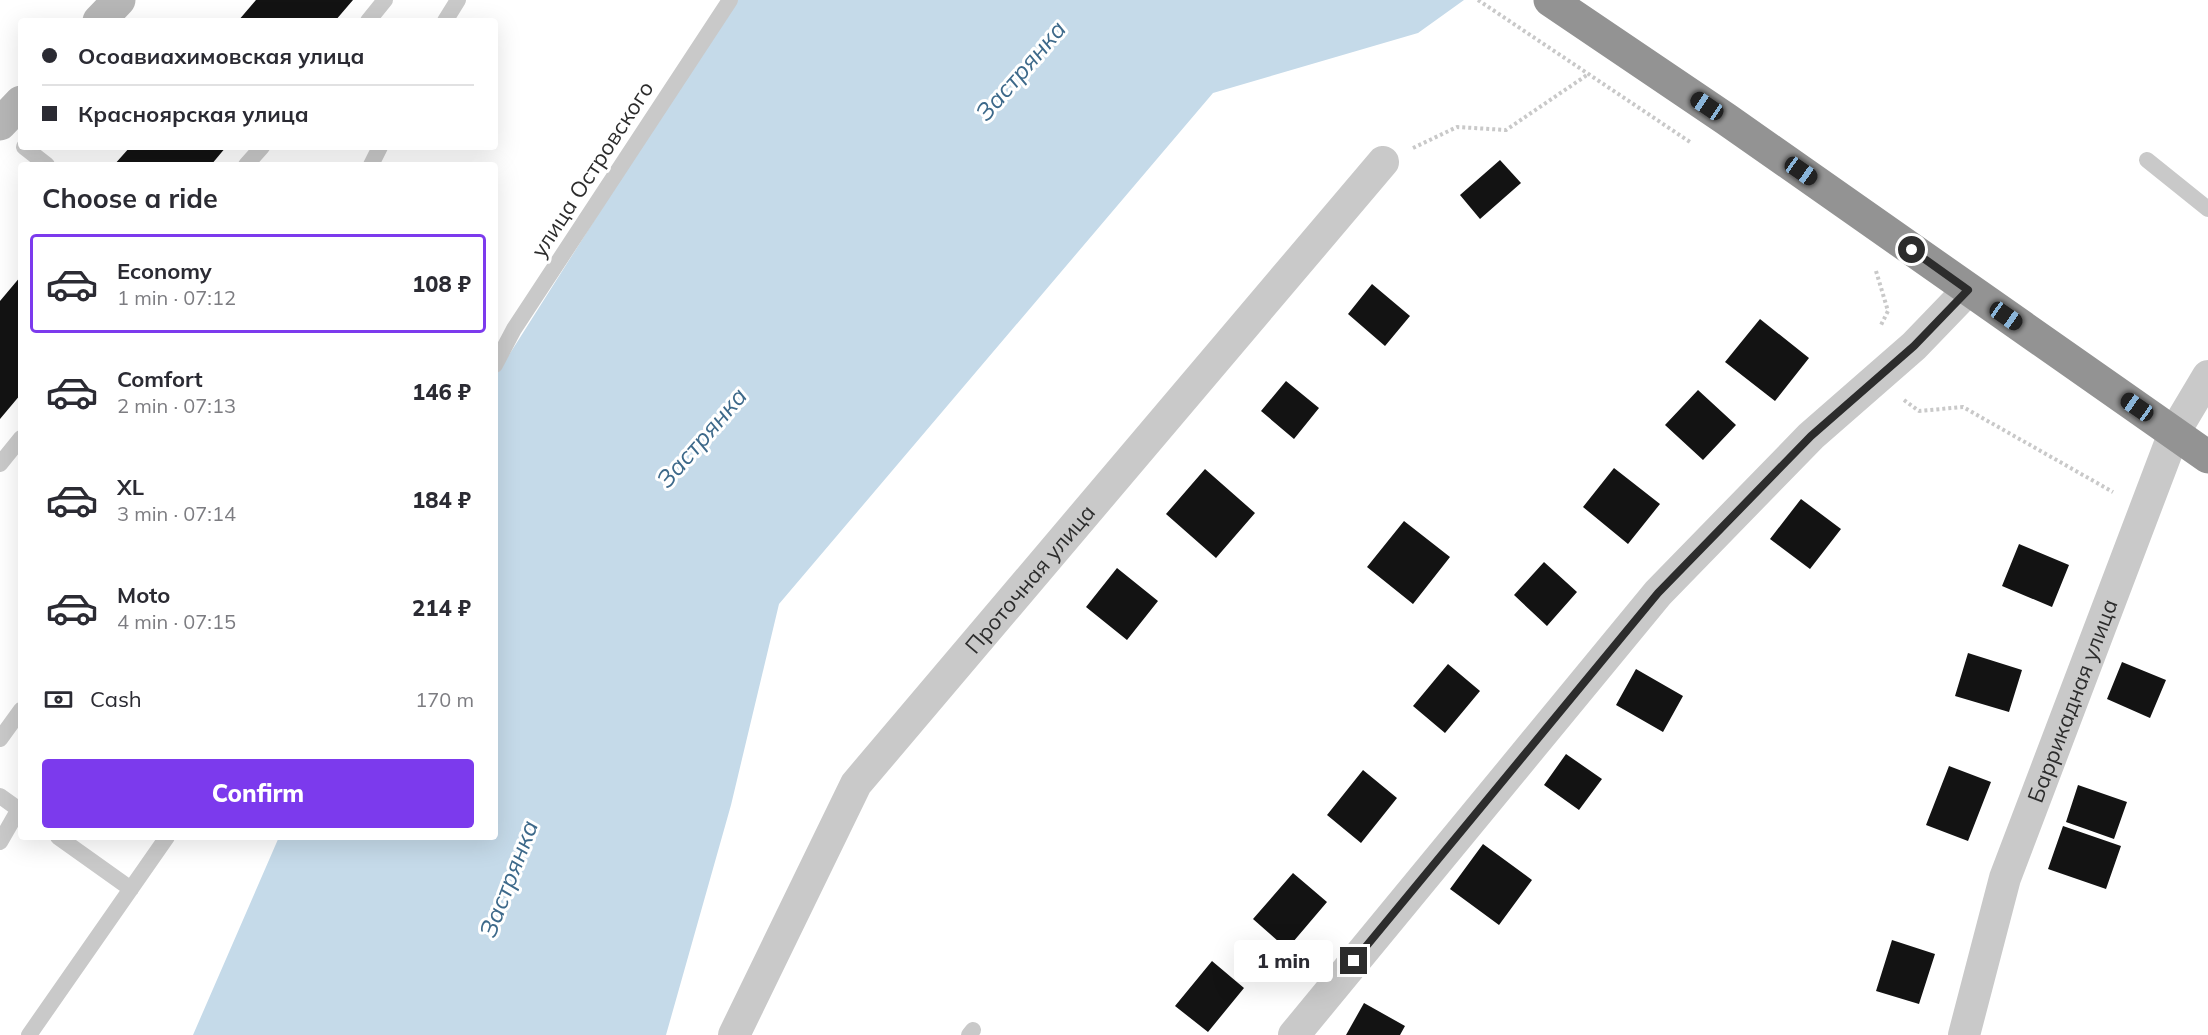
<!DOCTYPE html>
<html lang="en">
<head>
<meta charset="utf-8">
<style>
  :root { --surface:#fff; --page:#f2f2f3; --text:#2b2b33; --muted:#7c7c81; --line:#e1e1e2; --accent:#7c3aed }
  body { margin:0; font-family:Mulish,sans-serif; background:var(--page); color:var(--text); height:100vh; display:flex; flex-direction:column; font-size:22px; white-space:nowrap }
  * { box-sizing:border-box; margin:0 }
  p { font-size:20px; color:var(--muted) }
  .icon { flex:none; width:33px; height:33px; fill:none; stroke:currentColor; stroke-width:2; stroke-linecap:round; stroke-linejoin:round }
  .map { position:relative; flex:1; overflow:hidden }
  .details { position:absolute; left:18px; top:162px; width:480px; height:678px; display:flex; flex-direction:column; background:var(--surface); border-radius:6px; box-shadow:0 6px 24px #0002 }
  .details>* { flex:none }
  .guide { position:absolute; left:18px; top:18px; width:480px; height:132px; border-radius:6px; box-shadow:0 6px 24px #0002; display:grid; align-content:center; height:132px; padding:0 24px; background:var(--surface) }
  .end { position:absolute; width:27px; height:27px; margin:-14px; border:8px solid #2c2c2c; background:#fff; box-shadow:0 0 0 3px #fff }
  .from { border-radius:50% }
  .bubble { position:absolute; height:42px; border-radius:6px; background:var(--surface); box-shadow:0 6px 24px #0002; font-size:20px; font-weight:800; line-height:42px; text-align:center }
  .car { position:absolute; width:18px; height:36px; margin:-18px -9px; border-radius:8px; box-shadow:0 0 4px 2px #0007; background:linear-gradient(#222 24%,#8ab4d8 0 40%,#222 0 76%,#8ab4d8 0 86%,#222 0) }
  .guide b { display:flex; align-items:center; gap:21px; height:57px; font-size:22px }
  .guide b+b { border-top:2px solid var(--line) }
  .guide i { width:15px; height:15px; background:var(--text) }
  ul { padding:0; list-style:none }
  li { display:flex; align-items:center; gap:18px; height:99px; margin:0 12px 9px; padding:0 12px; border:3px solid transparent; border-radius:6px }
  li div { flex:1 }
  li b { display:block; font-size:22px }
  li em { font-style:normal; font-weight:800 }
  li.selected { border-color:var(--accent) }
  li>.icon { width:54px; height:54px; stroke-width:1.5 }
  h2 { padding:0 24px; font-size:27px; line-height:72px }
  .pay { display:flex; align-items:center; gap:15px; height:66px; padding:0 24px; font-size:22px }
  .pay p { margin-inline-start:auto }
  .button { display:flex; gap:12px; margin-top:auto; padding:12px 24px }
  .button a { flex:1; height:69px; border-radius:6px; background:var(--accent); color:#fff; font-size:24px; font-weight:800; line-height:69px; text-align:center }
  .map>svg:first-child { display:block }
  .water { fill:#c5dae9 }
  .building { fill:#131313 }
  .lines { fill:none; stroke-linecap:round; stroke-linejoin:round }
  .path { stroke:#c9c9c9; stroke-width:4; stroke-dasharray:3 3; stroke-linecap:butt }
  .lane { stroke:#c9c9c9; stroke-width:16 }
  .street { stroke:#c9c9c9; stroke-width:32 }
  .secondary { stroke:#b6b6b6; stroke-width:33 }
  .highway { stroke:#939393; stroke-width:33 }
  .route { stroke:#2c2c2c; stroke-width:8 }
  .labels { text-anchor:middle; stroke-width:6; stroke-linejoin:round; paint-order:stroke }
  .street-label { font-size:22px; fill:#2c2c2c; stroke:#fff }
  .water-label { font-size:24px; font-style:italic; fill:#3d698a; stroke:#fff }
</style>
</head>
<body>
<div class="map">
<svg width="2208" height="1035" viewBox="0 0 2208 1035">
  <rect width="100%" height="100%" fill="#fff"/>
  <path class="water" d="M734 0H1464L1418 33 1213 93 779 604 731 805 666 1035H193L279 837H495V377Z"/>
  <path class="building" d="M256 0H353L335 21H238Z
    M130 147H226L211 165H114Z
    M1500 160 1521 183 1480 219 1460 195Z
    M21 276V394L0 419V301Z
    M1372 284 1410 316 1385 346 1348 314Z
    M1760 319 1809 358 1775 401 1725 362Z
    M1286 381 1319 408 1294 439 1261 411Z
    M1698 390 1736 425 1703 460 1665 425Z
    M1614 468 1660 504 1628 544 1583 507Z
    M1205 469 1255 513 1216 558 1166 514Z
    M1801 499 1841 529 1810 569 1770 539Z
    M1404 521 1450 557 1413 604 1367 567Z
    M2019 544 2069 565 2052 607 2002 586Z
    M1544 562 1577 592 1547 626 1514 595Z
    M1117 568 1158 601 1127 640 1086 607Z
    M1968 653 2022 670 2009 712 1955 696Z
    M2122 662 2166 680 2150 718 2107 699Z
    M1448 664 1480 691 1445 733 1413 706Z
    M1636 669 1683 696 1663 732 1616 705Z
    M1566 754 1602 779 1579 810 1544 785Z
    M1949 766 1991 782 1968 841 1926 825Z
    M1363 770 1397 798 1361 843 1327 815Z
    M2078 785 2127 802 2114 839 2066 822Z
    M2063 826 2121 846 2106 889 2048 869Z
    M1483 844 1532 880 1499 925 1450 889Z
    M1293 873 1327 902 1287 949 1253 919Z
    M1892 940 1935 954 1919 1004 1876 991Z
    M1212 961 1244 988 1208 1032 1175 1006Z
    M1364 1003 1405 1026 1400 1035H1346Z"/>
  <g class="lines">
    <path class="path" d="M1478 0 1690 142
      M1413 148 1457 127 1506 130 1587 75
      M1876 271 1888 311 1881 325
      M1904 400 1919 411 1963 407 2113 492"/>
    <path class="lane" d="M368 21 385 0
      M445 21 458 0
      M24 147 47 165
      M2147 160 2208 209
      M246 165 262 147
      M371 165 380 147
      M495 365 514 329 730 0
      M0 464 21 438
      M0 739 21 710
      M0 796 21 811
      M58 837 131 889
      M0 842 19 809
      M29 1035 167 837
      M969 1035 973 1030"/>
    <g class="street">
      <path id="s1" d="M734 1035 856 784 1383 162"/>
      <path d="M1294 1035 1658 593 1811 436 1914 346 1968 290"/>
      <path id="s2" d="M1964 1035 2005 878 2174 433 2208 376"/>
    </g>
    <path class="secondary" d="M99 21 119 0
      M0 124 21 102"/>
    <path class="highway" d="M1550 0 1726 119 2208 457"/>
  </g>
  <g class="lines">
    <path class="route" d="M1354 961 1658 593 1811 436 1914 346 1968 290 1912 250"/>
  </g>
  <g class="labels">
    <g class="street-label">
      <text transform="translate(592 169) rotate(-57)" y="8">улица Островского</text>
      <text dy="8" stroke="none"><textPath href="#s1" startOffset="548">Проточная улица</textPath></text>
      <text dy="8" stroke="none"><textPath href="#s2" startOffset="352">Баррикадная улица</textPath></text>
    </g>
    <g class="water-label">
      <text transform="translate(1021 71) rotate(-49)" y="8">Застрянка</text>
      <text transform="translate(702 438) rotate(-49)" y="8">Застрянка</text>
      <text transform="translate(509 879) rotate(-69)" y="8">Застрянка</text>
    </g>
  </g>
</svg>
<i class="end from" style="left:1912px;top:250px"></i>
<i class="end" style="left:1354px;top:961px"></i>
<div class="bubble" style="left:1234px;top:940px;width:99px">1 min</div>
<i class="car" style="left:1707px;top:106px;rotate:304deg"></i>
<i class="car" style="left:1801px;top:171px;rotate:125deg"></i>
<i class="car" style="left:2006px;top:316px;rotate:125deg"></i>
<i class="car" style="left:2137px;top:407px;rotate:305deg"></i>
<div class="guide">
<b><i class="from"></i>Осоавиахимовская улица</b>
<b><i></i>Красноярская улица</b>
</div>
<section class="details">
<h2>Choose a ride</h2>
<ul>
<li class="selected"><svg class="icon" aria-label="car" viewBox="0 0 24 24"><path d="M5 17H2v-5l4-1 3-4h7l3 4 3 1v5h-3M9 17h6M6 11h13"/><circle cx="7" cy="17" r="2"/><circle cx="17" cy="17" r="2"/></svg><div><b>Economy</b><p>1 min · 07:12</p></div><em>108 ₽</em></li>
<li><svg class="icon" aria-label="car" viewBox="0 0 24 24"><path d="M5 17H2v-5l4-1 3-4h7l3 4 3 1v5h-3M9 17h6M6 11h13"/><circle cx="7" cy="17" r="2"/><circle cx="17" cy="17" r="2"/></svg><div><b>Comfort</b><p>2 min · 07:13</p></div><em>146 ₽</em></li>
<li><svg class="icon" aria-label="car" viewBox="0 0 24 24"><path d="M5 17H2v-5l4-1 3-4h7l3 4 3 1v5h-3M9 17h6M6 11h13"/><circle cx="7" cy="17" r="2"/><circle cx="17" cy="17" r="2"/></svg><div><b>XL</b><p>3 min · 07:14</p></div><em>184 ₽</em></li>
<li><svg class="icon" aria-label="car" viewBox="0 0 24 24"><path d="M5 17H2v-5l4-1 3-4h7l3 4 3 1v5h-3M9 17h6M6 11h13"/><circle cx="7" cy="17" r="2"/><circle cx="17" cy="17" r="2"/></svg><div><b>Moto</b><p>4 min · 07:15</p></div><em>214 ₽</em></li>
</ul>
<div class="pay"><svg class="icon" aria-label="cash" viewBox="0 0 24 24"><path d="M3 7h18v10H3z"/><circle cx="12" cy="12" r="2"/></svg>Cash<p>170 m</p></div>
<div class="button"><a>Confirm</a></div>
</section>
</div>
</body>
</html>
